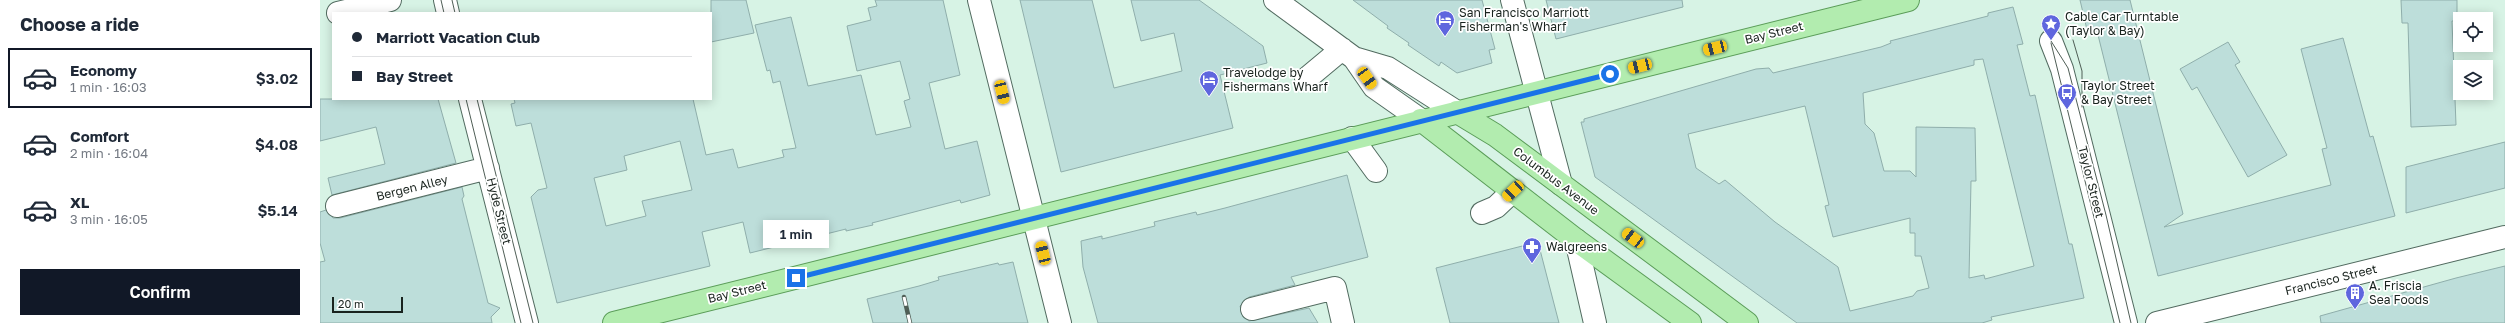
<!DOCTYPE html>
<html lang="en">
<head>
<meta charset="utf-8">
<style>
  :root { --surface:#fff; --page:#f2f2f3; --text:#1f2937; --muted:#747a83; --line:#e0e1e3; --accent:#111827 }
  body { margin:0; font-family:"Golos Text",sans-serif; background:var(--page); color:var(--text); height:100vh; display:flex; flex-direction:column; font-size:15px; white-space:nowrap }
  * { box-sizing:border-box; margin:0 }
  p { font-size:13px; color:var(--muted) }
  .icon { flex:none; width:22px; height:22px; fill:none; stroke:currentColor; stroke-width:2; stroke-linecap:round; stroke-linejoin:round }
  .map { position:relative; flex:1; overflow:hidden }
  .sheet { display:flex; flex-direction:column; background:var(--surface); width:320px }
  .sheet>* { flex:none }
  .banner { position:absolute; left:12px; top:12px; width:380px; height:88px; border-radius:0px; box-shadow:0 2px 10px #0003; display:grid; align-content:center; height:88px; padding:0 20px; background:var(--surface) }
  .tools { position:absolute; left:2133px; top:12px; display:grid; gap:8px }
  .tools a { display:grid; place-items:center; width:40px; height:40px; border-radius:0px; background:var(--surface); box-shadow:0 2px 10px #0003; font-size:20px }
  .scale { position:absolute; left:12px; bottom:10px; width:71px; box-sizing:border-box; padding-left:4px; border:2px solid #19231e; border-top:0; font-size:11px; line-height:14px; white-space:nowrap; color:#19231e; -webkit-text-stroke:3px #fff; paint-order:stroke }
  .end { position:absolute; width:18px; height:18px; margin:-9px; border:5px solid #1a73e8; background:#fff; box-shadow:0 0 0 2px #fff }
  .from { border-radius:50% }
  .bubble { position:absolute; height:28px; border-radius:0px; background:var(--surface); box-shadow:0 2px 10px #0003; font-size:13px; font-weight:600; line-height:28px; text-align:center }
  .car { position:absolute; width:12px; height:24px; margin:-12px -6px; border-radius:5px; box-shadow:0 0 3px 1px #0007; background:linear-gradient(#f5c518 24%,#345 0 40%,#f5c518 0 76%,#345 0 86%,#f5c518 0) }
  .banner b { display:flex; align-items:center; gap:14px; height:38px; font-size:15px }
  .banner b+b { border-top:1px solid var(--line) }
  .banner i { width:10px; height:10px; background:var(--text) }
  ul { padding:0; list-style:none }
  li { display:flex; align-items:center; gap:12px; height:60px; margin:0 8px 6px; padding:0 12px; border:2px solid transparent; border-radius:0px }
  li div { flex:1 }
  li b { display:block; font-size:15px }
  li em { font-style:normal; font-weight:600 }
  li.selected { border-color:var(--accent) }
  li>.icon { width:36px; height:36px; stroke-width:1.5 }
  h2 { padding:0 20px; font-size:18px; line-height:48px }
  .button { display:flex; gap:8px; margin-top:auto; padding:8px 20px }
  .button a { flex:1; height:46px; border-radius:0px; background:var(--accent); color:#fff; font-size:16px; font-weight:600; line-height:46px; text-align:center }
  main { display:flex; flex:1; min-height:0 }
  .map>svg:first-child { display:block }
  .building { fill:#bddeda; stroke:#8faeab; fill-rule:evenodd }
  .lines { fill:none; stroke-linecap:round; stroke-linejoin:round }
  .minor-casing { stroke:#526b60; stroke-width:24 }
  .major-casing { stroke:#5b9d59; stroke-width:24 }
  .minor { stroke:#fff; stroke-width:22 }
  .major { stroke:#b2ecaf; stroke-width:22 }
  .tram { stroke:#4f5e56; stroke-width:1 }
  .rail-casing { stroke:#4f5e56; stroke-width:4.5 }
  .rail { stroke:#fff; stroke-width:3; stroke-dasharray:9; stroke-linecap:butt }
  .route { stroke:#1a73e8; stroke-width:5 }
  .labels { text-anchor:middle; stroke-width:3.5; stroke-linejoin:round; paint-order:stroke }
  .poi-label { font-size:12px; fill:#19231e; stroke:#fff; text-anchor:start }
  .street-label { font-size:12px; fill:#19231e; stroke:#fff }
</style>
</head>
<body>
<main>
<section class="sheet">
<h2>Choose a ride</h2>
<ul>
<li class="selected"><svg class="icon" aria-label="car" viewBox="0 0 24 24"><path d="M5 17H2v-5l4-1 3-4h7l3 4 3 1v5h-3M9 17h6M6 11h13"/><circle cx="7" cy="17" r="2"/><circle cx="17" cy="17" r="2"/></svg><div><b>Economy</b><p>1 min · 16:03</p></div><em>$3.02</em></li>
<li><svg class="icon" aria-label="car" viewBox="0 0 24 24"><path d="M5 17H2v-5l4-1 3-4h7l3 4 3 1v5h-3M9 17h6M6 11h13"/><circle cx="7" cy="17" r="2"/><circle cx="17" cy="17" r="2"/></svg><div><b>Comfort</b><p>2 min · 16:04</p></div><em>$4.08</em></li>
<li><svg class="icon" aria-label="car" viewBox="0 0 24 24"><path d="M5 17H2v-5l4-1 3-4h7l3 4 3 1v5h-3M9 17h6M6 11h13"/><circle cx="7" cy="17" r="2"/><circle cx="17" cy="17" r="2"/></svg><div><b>XL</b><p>3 min · 16:05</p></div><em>$5.14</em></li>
</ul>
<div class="button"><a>Confirm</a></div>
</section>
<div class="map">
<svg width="2185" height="323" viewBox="0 0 2185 323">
  <rect width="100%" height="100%" fill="#d7f3e5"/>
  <path class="building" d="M391 0H426L434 33 391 42Z
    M555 0H623L640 75 609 83 625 149 657 141 670 195 641 203 640 200 552 223 553 225 526 231V229L430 253 423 222 382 232 390 266 237 303 211 197 218 190 227 188 211 123 196 126 191 104 195 103 194 99H373L386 155 413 149 418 168 464 157 462 150 476 148 460 81 453 83 450 70 447 71 435 25 471 17 488 86 541 75 556 135 591 127 584 101 590 99 580 61 537 71 527 26 551 20 548 8 557 6ZM360 141 372 190 322 201 326 216 286 226 274 178 307 170 304 156Z
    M700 0H772L794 88 862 71 854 33 821 41 811 0H879L943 46 947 63 900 75 913 128 741 172Z
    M1033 0H1162L1175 49 1169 50 1172 63 1137 73 1121 62 1119 66 1088 45 1089 43 1067 28 1068 26Z
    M1226 0H1362L1363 7 1236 39Z
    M1760 0H1810L1863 214 1844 227 2011 185 2002 149 2007 148 1981 49 2023 38 2050 137 2053 136 2075 216 1838 276 1777 31 1768 34Z
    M2081 0H2137V21H2132L2136 125 2091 127 2088 23H2082Z
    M1693 7 1703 44 1697 45 1710 96 1715 95 1749 244H1752L1764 298 1671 317 1672 320 1662 323H1477L1275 177 1261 122H1264V119L1436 69 1449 68 1453 73 1561 47 1571 43 1570 41 1668 16V13ZM1663 59 1714 266 1665 279 1664 275 1649 278 1651 181H1656L1655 128 1596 127V177L1590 171H1564L1554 133 1545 124 1543 93 1654 65V60ZM1485 106 1509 205 1505 206 1513 237 1590 218V233H1595V256H1601L1609 288 1597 291 1593 296 1530 311 1518 267 1455 222 1405 180 1399 184 1376 168 1368 134Z
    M1908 42 1920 62 1915 65 1967 155 1928 177 1877 87 1872 90 1860 69Z
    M0 99H118L136 163 12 195 8 178 65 164 56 127 0 141Z
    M2185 142V188L2086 213V167Z
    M1027 175 1048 257 971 277 975 285 929 297 920 306 923 317 929 321 989 308 998 323H778L763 267 761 241 782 236V239L835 226 834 222 876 212 877 215 905 208Z
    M142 187 144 196 142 199 168 303 180 308 171 317 172 323H0V262L5 261 0 243V212L6 210 13 218H20Z
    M1218 242 1239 323H1130L1116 268Z
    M693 262 708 323H553L547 299 599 286 619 280 618 277 678 263 679 265Z
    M2185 266V323H2001L2000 316 2136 278Z"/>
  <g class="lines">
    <g class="minor-casing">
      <path id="minor" d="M125 0 128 13
        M659 0 740 323
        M955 0 1034 58 1054 87 1101 120
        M1192 0 1241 184
        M18 13 70 0
        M1731 41 1742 69 1806 323
        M1034 58 1068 68 1137 112
        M986 79 1022 49
        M150 99 207 323
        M1032 138 1056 171
        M17 206 168 168
        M1162 213 1176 207 1193 191
        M1256 240 1275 323
        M932 309 1015 288 1023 323
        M1837 323 2185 237"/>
    </g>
    <g class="major-casing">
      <path id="major" d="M1137 112 1175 135 1427 323
        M1101 120 1256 240 1370 323
        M294 323 1588 0"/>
    </g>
    <use href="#minor" class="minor"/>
    <use href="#major" class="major"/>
    <path class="tram" d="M121 0 124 13
      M132 0 135 13
      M1753 40 1762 71V107
      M1731 41 1748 68 1786 215 1811 323
      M1731 43 1800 323
      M146 99 201 323
      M157 99 213 323"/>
    <g class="rail-casing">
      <path id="rail" d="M584 297 590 323"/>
    </g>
    <use href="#rail" class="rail"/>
  </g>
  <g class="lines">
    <path class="route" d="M476 278 1290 74"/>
  </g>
  <defs>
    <g id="hotel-pin" transform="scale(1)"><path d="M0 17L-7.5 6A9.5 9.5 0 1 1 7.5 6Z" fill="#5f66de" stroke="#fff"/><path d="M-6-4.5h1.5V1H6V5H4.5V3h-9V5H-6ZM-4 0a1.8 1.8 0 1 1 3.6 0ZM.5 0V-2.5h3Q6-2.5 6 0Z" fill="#fff"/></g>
    <g id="sight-pin" transform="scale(1)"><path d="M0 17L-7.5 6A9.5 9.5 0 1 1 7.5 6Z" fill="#5f66de" stroke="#fff"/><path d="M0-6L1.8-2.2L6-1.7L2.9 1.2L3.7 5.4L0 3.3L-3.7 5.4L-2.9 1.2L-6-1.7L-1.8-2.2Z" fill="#fff"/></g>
    <g id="bus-pin" transform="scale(1)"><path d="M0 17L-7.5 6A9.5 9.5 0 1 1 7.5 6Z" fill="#5f66de" stroke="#fff"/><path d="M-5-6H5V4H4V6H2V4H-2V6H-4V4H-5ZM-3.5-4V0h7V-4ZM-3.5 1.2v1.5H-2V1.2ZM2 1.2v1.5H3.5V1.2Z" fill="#fff"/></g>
    <g id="pharmacy-pin" transform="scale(1)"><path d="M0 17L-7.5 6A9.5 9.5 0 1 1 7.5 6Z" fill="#5f66de" stroke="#fff"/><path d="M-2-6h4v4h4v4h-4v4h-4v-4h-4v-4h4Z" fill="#fff"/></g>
    <g id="building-pin" transform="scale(1)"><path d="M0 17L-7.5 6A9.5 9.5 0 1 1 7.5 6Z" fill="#5f66de" stroke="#fff"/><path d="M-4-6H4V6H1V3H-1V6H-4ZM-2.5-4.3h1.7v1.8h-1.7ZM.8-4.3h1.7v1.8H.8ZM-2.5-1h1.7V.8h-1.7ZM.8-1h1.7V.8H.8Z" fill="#fff"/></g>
  </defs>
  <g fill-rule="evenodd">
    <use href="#hotel-pin" x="1125" y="20"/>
    <use href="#sight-pin" x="1731" y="24"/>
    <use href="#hotel-pin" x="889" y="80"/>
    <use href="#bus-pin" x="1747" y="93"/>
    <use href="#pharmacy-pin" x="1212" y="247"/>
    <use href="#building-pin" x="2035" y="293"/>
  </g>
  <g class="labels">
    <g class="poi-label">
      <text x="1139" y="17">San Francisco Marriott<tspan x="1139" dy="14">Fisherman's Wharf</tspan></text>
      <text x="1745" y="21">Cable Car Turntable<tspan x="1745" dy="14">(Taylor &amp; Bay)</tspan></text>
      <text x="903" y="77">Travelodge by<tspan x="903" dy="14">Fishermans Wharf</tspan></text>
      <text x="1761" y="90">Taylor Street<tspan x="1761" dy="14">&amp; Bay Street</tspan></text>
      <text x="1226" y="251">Walgreens</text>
      <text x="2049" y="290">A. Friscia<tspan x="2049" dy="14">Sea Foods</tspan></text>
    </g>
    <g class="street-label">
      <text transform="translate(1454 33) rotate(-14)" y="4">Bay Street</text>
      <text transform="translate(1236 181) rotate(37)" y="4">Columbus Avenue</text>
      <text transform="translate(1771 182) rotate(76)" y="4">Taylor Street</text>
      <text transform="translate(92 188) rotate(-14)" y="4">Bergen Alley</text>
      <text transform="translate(179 211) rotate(76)" y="4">Hyde Street</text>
      <text transform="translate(2011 280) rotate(-14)" y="4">Francisco Street</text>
      <text transform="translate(417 292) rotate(-14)" y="4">Bay Street</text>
    </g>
  </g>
</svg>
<div class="tools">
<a><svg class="icon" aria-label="locate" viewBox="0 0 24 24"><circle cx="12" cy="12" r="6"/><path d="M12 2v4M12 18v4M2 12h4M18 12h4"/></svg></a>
<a><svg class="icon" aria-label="layers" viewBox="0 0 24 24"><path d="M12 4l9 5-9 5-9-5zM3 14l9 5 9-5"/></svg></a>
</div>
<div class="scale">20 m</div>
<i class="end from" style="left:1290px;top:74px"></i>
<i class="end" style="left:476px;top:278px"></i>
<div class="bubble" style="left:443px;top:220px;width:66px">1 min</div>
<i class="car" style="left:1395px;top:48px;rotate:256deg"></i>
<i class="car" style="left:1320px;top:66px;rotate:256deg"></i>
<i class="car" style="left:1047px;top:78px;rotate:145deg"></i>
<i class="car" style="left:682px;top:92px;rotate:166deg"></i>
<i class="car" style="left:1193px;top:191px;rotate:227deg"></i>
<i class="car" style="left:1313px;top:238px;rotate:307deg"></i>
<i class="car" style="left:723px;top:253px;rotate:346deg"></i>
<div class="banner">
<b><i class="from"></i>Marriott Vacation Club</b>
<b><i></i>Bay Street</b>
</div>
</div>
</main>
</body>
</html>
